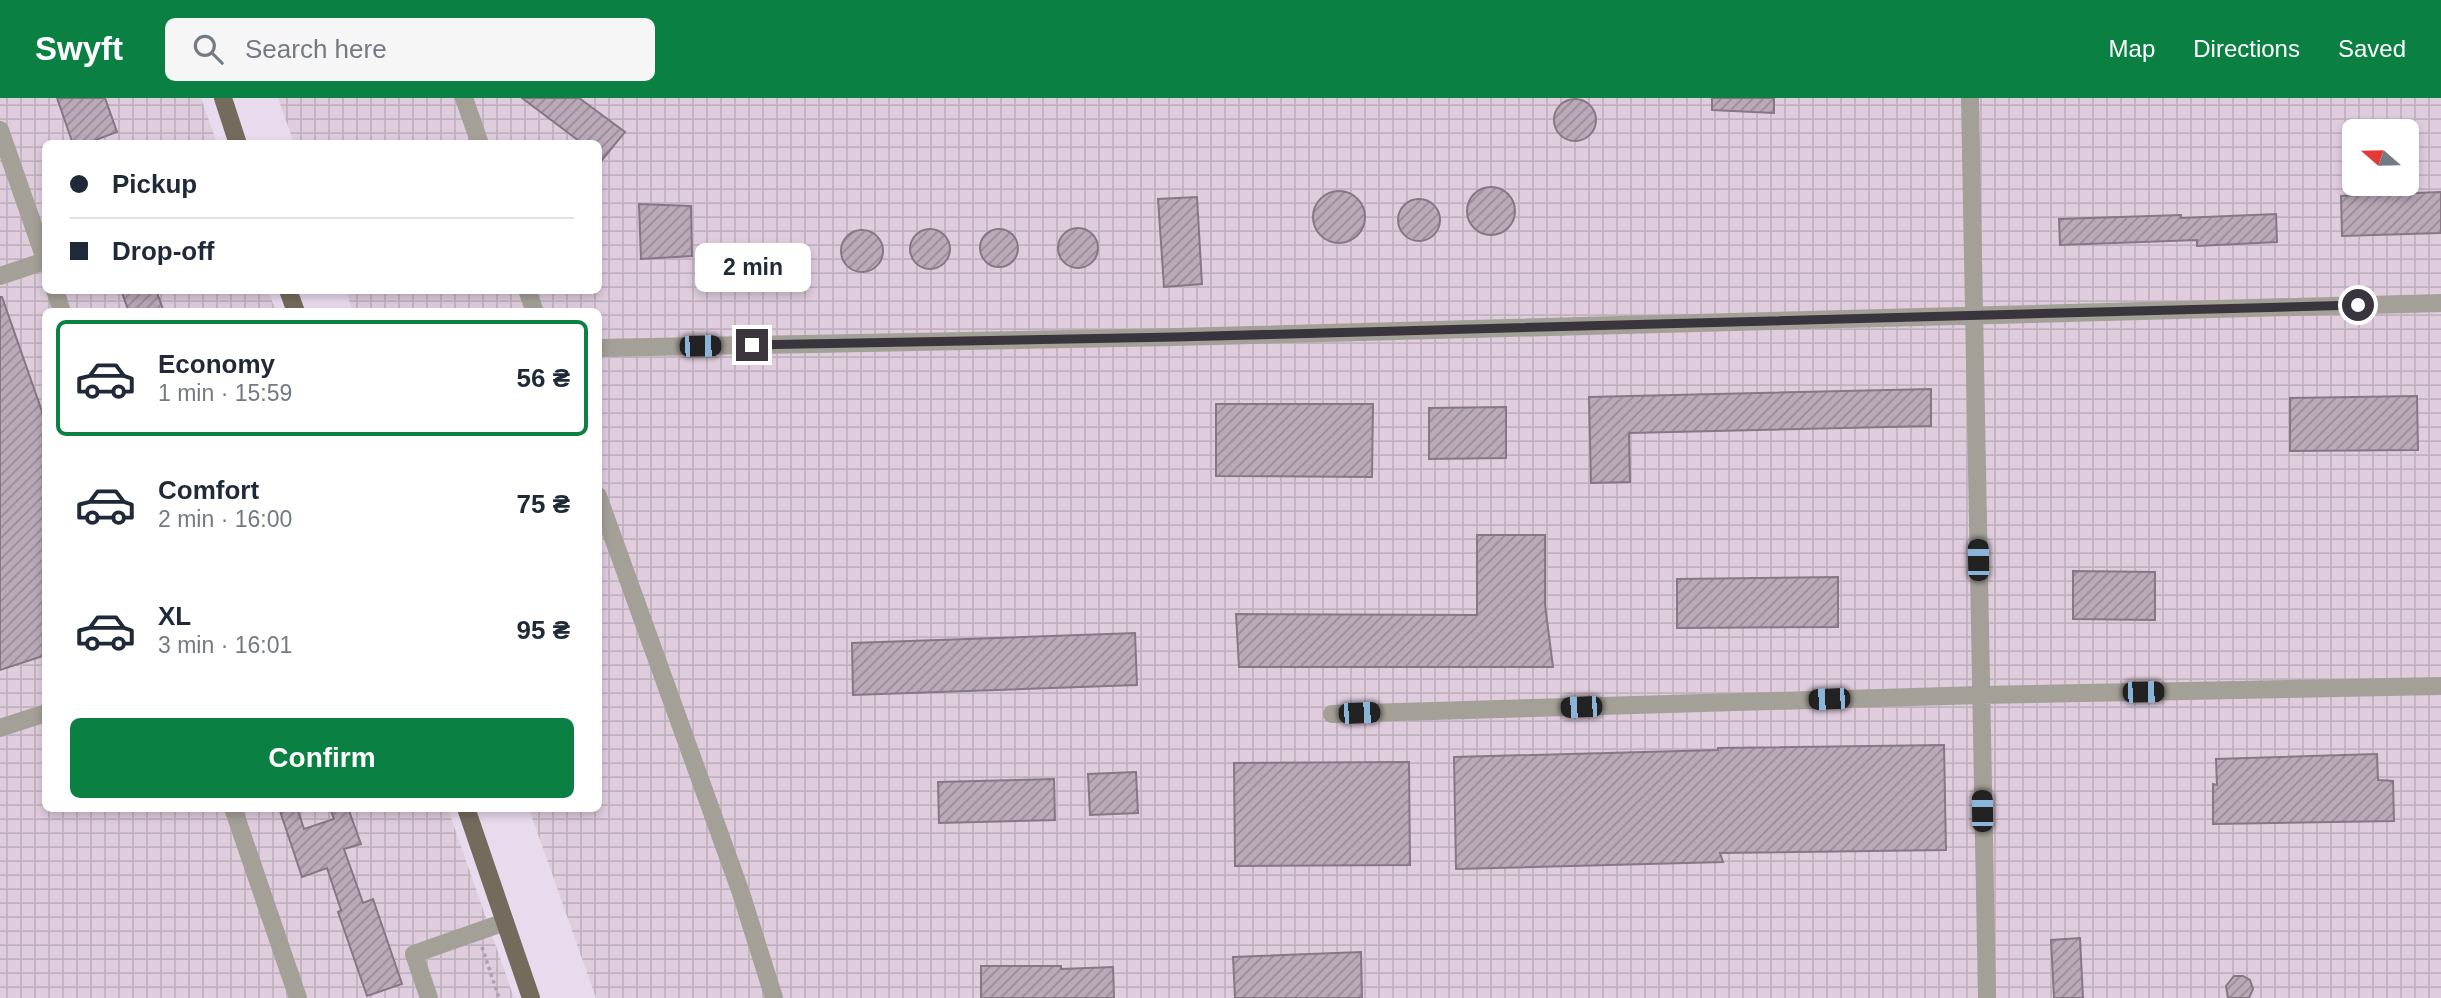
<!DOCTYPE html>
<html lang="en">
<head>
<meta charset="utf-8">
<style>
  :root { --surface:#fff; --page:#f6f6f7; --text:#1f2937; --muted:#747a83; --line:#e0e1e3; --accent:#0b8043 }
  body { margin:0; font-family:Helvetica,sans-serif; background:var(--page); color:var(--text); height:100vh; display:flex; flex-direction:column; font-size:26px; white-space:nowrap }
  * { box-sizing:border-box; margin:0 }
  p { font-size:23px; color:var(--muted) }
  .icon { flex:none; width:38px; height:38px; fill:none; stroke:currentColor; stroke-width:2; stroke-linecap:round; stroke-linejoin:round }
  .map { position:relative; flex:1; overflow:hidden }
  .side { position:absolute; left:42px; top:210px; width:560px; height:504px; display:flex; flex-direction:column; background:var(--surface); border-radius:10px; box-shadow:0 4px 10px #0003 }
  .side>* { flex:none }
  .banner { position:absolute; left:42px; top:42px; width:560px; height:154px; border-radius:10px; box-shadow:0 4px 10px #0003; display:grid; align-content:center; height:154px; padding:0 28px; background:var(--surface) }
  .needle { width:46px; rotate:290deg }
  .controls { position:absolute; left:2342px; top:21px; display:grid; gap:14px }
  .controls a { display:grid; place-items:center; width:77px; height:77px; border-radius:10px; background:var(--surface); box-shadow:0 4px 10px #0003; font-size:35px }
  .end { position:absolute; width:32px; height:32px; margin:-16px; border:9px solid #3a353c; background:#fff; box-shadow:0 0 0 4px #fff }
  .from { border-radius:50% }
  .bubble { position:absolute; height:49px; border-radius:10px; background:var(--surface); box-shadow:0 4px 10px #0003; font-size:23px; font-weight:700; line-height:49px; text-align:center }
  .car { position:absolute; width:21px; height:42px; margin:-21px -10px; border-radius:9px; box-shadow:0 0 5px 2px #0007; background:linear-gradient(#222 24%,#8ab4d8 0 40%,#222 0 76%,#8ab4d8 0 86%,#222 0) }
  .banner b { display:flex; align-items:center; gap:24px; height:66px; font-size:26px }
  .banner b+b { border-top:2px solid var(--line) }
  .banner i { width:18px; height:18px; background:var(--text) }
  ul { padding:12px 0 0; list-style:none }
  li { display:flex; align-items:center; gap:21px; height:116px; margin:0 14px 10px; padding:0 14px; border:4px solid transparent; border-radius:10px }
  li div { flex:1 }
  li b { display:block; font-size:26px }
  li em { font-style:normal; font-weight:700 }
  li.selected { border-color:var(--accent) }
  li>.icon { width:63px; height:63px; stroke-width:1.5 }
  .action { display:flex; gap:14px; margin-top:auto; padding:14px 28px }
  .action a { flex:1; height:80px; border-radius:10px; background:var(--accent); color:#fff; font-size:28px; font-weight:700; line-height:80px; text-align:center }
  header { display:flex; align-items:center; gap:42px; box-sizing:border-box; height:98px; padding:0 35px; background:var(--accent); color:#fff }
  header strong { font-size:33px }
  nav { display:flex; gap:38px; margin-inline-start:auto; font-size:24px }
  .search { width:490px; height:63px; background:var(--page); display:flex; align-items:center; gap:18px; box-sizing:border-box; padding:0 24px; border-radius:10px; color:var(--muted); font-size:26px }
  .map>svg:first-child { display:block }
  .industrial { fill:url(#industrial-grid); fill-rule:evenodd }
  .building { fill:url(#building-hatch); stroke:#877684; stroke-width:2 }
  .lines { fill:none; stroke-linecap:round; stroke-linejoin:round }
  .path { stroke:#aca1b0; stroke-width:3.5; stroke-dasharray:3.5 3.5; stroke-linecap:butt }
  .minor { stroke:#a4a098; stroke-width:18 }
  .major { stroke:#736b5c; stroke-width:18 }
  .route { stroke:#3a353c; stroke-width:9 }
</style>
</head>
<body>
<header>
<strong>Swyft</strong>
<div class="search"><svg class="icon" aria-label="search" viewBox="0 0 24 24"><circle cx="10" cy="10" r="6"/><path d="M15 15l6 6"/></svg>Search here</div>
<nav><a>Map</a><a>Directions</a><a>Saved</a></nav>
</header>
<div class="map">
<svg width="2441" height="900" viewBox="0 0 2441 900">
  <defs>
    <pattern id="industrial-grid" width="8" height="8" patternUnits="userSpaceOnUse" patternTransform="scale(1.75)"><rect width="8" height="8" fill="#dfcddd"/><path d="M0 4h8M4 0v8" fill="none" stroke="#c0b1bf"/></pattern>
    <pattern id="building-hatch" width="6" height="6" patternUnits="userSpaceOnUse" patternTransform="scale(1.75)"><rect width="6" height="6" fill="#baa9b7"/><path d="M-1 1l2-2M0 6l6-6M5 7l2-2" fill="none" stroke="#988a96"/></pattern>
  </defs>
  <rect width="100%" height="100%" fill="#e8dbed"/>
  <path class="industrial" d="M0 0H201L217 45 46 46V192L268 193 276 213 46 214V710L448 711 514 900H0Z
    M278 0H2441V900H596L529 711 598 710V214L353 213 346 193 598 192V46L294 45ZM2354 33H2406V86H2354Z"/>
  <path class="building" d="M57 0H105L117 34 85 46H73Z
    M522 0H579L625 34 598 67V46H583Z
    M1712 0H1774V15L1712 12Z
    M1554 22a21 21 0 1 1 42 0a21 21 0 1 1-42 0Z
    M1467 113a24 24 0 1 1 48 0a24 24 0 1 1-48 0Z
    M1313 119a26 26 0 1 1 52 0a26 26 0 1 1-52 0Z
    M2441 94V135L2342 138 2341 98Z
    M1197 99 1202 186 1164 189 1158 101Z
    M1398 122a21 21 0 1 1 42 0a21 21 0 1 1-42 0Z
    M639 106 691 108 692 158 641 161Z
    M2276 116 2277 144 2197 148V142L2060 147 2059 121 2181 117V120Z
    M1058 150a20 20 0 1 1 40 0a20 20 0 1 1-40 0Z
    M910 151a20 20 0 1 1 40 0a20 20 0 1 1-40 0Z
    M980 150a19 19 0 1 1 38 0a19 19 0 1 1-38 0Z
    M841 153a21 21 0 1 1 42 0a21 21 0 1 1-42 0Z
    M121 192H156L164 214H129Z
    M0 199H2L46 325V557L0 572Z
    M1931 291V328L1629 335 1630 384 1591 385 1589 299Z
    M2417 298 2418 352 2290 353V300Z
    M1216 306H1373L1372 379 1216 378Z
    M1506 309V360L1429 361V310Z
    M1477 437H1545V507L1553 569H1239L1236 516 1477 517Z
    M2073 473 2155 474V522L2073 521Z
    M1838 479V529L1677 530V481Z
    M1135 535 1137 587 853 597 852 545Z
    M1944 647 1946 752 1720 755 1723 764 1456 771 1454 659 1718 652V650Z
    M2377 656 2378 682 2393 683 2394 723 2213 726V686L2217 687 2216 661Z
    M1409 664 1410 767 1235 768 1234 665Z
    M1136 674 1138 715 1090 717 1088 676Z
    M1054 681 1055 722 939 725 938 684Z
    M279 710H297L304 731 334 721 330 710H348L361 746 344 751 363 805 373 801 402 886 367 898 338 814 341 812 327 770 302 779Z
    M2080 840 2083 900H2054L2051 842Z
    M1361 854 1362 900H1235L1233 859Z
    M981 868H1061V871L1113 869 1114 900H981Z
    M2234 878H2243L2250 882 2253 891 2249 900H2228L2226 888Z"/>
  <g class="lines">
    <path class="path" d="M482 849 499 900"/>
    <path class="minor" d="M464 0 480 46
      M1970 0 1987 900
      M0 32 46 164
      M0 178 45 163
      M55 192 62 214
      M527 192 535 214
      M598 250 1175 239 2441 205
      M598 398 741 795 774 900
      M1332 616 1980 597 2441 588
      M0 630 46 615
      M233 710 298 900
      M429 900 414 856 505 824"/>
    <path class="major" d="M223 0 238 46
      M288 192 296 214
      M466 710 531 900"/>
  </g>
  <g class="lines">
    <path class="route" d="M752 247 1175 239 2358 207"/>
  </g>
</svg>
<div class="controls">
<a><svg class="needle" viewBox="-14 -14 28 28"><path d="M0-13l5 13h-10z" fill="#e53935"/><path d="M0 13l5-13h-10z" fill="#747a83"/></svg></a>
</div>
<i class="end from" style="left:2358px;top:207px"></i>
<i class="end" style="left:752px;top:247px"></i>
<div class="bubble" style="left:695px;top:145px;width:116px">2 min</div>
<i class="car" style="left:700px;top:248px;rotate:89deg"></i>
<i class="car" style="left:1978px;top:462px;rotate:359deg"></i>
<i class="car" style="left:2143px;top:594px;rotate:89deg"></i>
<i class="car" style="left:1829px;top:601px;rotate:268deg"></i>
<i class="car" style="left:1581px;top:609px;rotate:268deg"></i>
<i class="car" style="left:1359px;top:615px;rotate:88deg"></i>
<i class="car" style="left:1982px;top:713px;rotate:359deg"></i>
<div class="banner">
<b><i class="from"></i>Pickup</b>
<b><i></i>Drop-off</b>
</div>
<section class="side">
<ul>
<li class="selected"><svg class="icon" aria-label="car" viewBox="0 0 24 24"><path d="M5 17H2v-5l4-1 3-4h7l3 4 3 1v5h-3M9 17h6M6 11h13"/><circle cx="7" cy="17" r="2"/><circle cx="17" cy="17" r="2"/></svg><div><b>Economy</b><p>1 min · 15:59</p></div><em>56 ₴</em></li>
<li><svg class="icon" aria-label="car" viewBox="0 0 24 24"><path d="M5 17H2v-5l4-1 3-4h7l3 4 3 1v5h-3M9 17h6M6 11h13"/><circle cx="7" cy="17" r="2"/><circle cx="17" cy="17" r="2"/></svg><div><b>Comfort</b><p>2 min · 16:00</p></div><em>75 ₴</em></li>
<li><svg class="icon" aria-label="car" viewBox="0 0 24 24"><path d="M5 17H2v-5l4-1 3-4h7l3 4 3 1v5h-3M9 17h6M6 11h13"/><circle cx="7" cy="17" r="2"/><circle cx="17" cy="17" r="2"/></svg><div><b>XL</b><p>3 min · 16:01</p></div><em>95 ₴</em></li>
</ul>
<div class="action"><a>Confirm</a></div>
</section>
</div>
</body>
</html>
